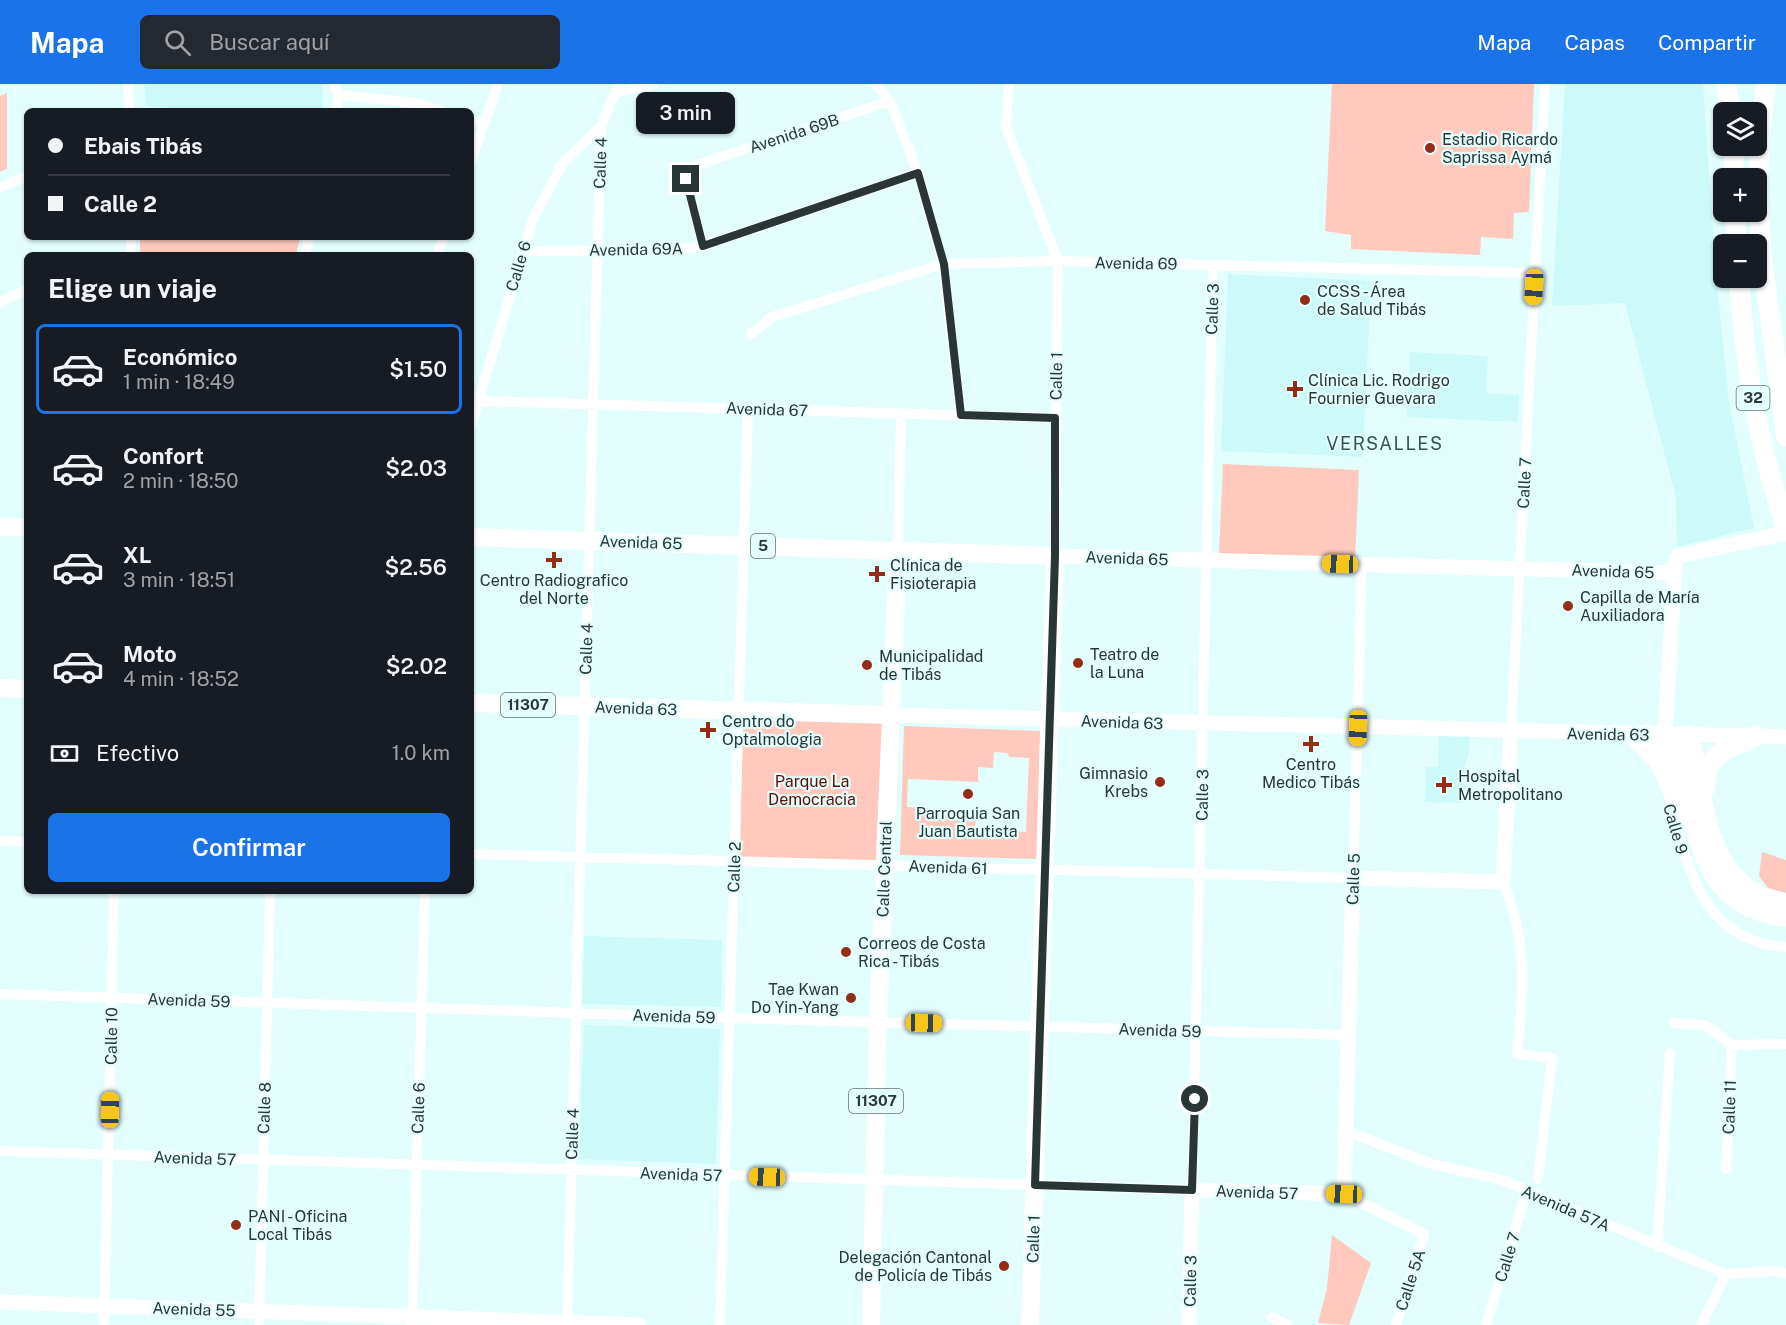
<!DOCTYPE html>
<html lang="es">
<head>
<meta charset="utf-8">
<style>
  :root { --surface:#171b24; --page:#242831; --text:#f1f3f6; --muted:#9ea1a6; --line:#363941; --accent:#1a73e8 }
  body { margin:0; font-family:"Public Sans",sans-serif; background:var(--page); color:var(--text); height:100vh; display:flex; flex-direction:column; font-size:22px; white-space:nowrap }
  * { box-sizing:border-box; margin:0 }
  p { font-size:20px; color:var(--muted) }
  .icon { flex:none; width:33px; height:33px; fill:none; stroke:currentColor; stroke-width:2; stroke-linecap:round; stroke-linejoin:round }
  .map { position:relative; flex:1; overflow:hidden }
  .drawer { position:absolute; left:24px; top:168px; width:450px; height:642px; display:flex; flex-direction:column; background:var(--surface); border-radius:9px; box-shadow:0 2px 4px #0004 }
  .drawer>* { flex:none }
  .guide { position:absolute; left:24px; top:24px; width:450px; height:132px; border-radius:9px; box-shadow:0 2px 4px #0004; display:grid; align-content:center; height:132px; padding:0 24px; background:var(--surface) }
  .controls { position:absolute; left:1713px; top:18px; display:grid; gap:12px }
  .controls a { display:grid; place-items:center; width:54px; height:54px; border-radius:9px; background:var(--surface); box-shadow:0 2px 4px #0004; font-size:30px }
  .end { position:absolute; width:27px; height:27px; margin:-14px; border:8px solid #283736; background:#fff; box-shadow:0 0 0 3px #fff }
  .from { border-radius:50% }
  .bubble { position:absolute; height:42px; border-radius:9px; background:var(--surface); box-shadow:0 2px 4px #0004; font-size:20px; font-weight:600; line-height:42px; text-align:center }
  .car { position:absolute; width:18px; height:36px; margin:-18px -9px; border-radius:8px; box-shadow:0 0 4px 2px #0007; background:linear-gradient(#f5c518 24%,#345 0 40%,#f5c518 0 76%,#345 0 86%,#f5c518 0) }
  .guide b { display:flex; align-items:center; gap:21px; height:57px; font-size:22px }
  .guide b+b { border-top:2px solid var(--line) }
  .guide i { width:15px; height:15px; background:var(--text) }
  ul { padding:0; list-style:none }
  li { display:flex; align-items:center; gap:18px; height:90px; margin:0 12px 9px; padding:0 12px; border:3px solid transparent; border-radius:9px }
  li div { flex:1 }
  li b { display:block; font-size:22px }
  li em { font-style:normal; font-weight:600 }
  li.on { border-color:var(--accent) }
  li>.icon { width:54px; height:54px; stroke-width:1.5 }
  h2 { padding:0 24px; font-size:27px; line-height:72px }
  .pay { display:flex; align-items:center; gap:15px; height:66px; padding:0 24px; font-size:22px }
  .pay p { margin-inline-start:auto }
  .action { display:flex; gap:12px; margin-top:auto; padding:12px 24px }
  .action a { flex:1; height:69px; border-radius:9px; background:var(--accent); color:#fff; font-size:24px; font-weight:600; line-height:69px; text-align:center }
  header { display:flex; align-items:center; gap:36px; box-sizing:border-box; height:84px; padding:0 30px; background:var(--accent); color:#fff }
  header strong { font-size:28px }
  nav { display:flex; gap:33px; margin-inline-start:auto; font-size:21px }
  .search { width:420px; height:54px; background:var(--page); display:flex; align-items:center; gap:15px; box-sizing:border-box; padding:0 21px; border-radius:9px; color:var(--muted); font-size:22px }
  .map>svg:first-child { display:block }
  .built { fill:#cbfaf8 }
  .green { fill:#ffc9bd; fill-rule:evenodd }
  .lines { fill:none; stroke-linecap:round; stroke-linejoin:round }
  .street { stroke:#fff; stroke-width:10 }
  .secondary { stroke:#fff; stroke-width:15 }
  .primary { stroke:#fff; stroke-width:18 }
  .highway { stroke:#fff; stroke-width:20 }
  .route { stroke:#283736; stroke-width:8 }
  .poi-dot { fill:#952c17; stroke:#e2fffe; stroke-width:2 }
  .labels { text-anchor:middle; stroke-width:4.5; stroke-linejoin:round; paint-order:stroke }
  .shield { fill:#e2fffe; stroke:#607372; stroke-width:1.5 }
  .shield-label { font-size:15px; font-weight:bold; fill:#283736 }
  .street-label { font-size:16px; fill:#283736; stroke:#e2fffe }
  .poi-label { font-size:16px; fill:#283736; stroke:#e2fffe; text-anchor:start }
  .park-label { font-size:16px; fill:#5d0f01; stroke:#e2fffe }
  .neighbourhood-label { font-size:18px; letter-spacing:1.5px; fill:#335352; stroke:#e2fffe }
</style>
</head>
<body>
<header>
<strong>Mapa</strong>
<div class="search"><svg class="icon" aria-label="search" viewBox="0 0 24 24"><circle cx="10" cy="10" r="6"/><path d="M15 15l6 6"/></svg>Buscar aquí</div>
<nav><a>Mapa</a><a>Capas</a><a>Compartir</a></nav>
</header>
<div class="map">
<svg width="1786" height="1241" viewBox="0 0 1786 1241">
  <rect width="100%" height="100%" fill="#e2fffe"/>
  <path class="built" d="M144 0H322L323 27H221L146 22Z
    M1565 0H1703L1716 190 1729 318 1754 444 1677 463 1676 413 1625 219 1552 222Z
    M1228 190 1371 197 1363 373 1221 367Z
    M1410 268 1488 272 1486 309 1519 311 1518 338 1407 333Z
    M1439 650 1470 651 1469 668 1464 684 1463 719 1425 718 1426 683H1438Z
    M584 852 722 856 721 923 582 920Z
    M584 941 720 945 716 1080 579 1075Z"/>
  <path class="green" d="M1332 0H1534L1529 128 1514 129 1513 155 1481 153 1480 171 1351 165V151L1325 147Z
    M7 9V85L0 88V12Z
    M140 153H300L296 171H140Z
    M1223 380 1359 386 1355 476 1219 470Z
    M743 631 883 637 878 781 740 777Z
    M904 642 1040 647 1037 775 900 771ZM994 668 1008 669 1009 673 1029 674 1026 748 975 746 976 726 907 723 908 695 978 698V683L993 684Z
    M1762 768 1786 776V809L1768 804 1759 792Z
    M1332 1151 1371 1179 1349 1241 1318 1239 1327 1204Z"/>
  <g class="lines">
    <path class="street" d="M128 0 130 27
      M334 0 339 11 336 27
      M876 0 890 17 918 89 943 180 961 331
      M1009 0 1006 43 1058 177 1055 472
      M616 9 654 0
      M339 11 415 19 442 27
      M471 36 484 40
      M471 77 498 0
      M0 104 27 92
      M131 153V171
      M703 162 686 95 697 81 890 17
      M522 167 676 166 703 162 918 89
      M305 171 309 153
      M437 171 444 153
      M0 218 27 206
      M751 250 772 233 943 180 1058 177 1535 189
      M479 317 1055 334
      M471 342 533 135 563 79 601 42
      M898 467 901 330
      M1511 648 1545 0
      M1626 650 1650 676
      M1670 720C1690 786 1701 857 1786 863
      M0 757 27 758
      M471 770 1353 794 1362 480
      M1503 798C1529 860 1523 906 1517 970L1552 974 1538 1095
      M0 910 729 934 1349 951
      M1674 939 1705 941 1732 961 1786 960
      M1346 1047 1432 1080 1498 1095 1527 1106 1726 1190 1774 1187 1786 1190
      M0 1067 1192 1106 1213 181
      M1726 1085 1732 961
      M1344 1110 1424 1150 1396 1241
      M1657 1163 1670 969
      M1272 1233 1288 1241
      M104 1241 114 807
      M259 1241 270 807
      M412 1241 425 807
      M567 1241 601 42 619 0
      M720 1241 748 324
      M1486 1241 1527 1106
      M1701 1241 1726 1190"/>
    <path class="secondary" d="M1055 472 1675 489
      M889 631 1786 653
      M1665 651 1675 479 1678 472 1786 449
      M0 1218 639 1241
      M1189 1241 1192 1106 1344 1110 1353 794 1503 798 1511 648"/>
    <path class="primary" d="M0 443H27
      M471 453 1055 472 1030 1241
      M0 604 27 605
      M471 619 889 631
      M871 1241 878 938 898 467"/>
    <path class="highway" d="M1725 0 1732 28
      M1756 37 1760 54 1758 104 1761 166 1786 352
      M1760 51 1766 0
      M1733 62 1734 94
      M1735 128 1737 160
      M1739 194C1744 279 1759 363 1786 444
      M1646 650 1684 732
      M1665 651C1670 661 1678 672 1681 684 1700 750 1699 822 1786 833
      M1689 651C1704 712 1704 810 1786 819
      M1705 704C1706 667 1727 665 1757 652"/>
  </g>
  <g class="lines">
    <path class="route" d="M686 95 703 162 918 89 944 180 961 331 1055 334V472L1035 1101 1192 1106 1195 1015"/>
  </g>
  <g class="poi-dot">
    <circle cx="1430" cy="64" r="6"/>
    <circle cx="1305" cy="216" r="6"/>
    <path d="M1292 296h6v6h6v6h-6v6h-6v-6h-6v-6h6z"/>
    <path d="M551 467h6v6h6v6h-6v6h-6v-6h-6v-6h6z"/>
    <path d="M874 481h6v6h6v6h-6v6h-6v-6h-6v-6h6z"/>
    <circle cx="1568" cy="522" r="6"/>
    <circle cx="1078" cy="579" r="6"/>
    <circle cx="867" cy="581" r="6"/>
    <path d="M705 637h6v6h6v6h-6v6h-6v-6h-6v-6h6z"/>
    <path d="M1308 651h6v6h6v6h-6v6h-6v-6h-6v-6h6z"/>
    <circle cx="1160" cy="698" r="6"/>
    <path d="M1441 692h6v6h6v6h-6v6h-6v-6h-6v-6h6z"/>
    <circle cx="968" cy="710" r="6"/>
    <circle cx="846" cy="868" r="6"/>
    <circle cx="851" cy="914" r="6"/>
    <circle cx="236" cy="1141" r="6"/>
    <circle cx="1004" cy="1182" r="6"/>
  </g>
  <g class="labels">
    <g class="shield">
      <rect x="1736.5" y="302" width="33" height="24" rx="4.5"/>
      <rect x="751" y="450" width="24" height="24" rx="4.5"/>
      <rect x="501" y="609" width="54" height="24" rx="4.5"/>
      <rect x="849" y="1005" width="54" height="24" rx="4.5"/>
    </g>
    <g class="shield-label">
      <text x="1753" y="319">32</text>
      <text x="763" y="467">5</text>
      <text x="528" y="626">11307</text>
      <text x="876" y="1022">11307</text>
    </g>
    <g class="street-label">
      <text transform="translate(794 49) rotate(-18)" y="6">Avenida 69B</text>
      <text transform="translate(600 79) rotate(-88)" y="6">Calle 4</text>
      <text transform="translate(636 165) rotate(-1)" y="6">Avenida 69A</text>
      <text transform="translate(1136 179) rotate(1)" y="6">Avenida 69</text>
      <text transform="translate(518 182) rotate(-73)" y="6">Calle 6</text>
      <text transform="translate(1212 225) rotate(-88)" y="6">Calle 3</text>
      <text transform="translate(1056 292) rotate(-89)" y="6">Calle 1</text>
      <text transform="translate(767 325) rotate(2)" y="6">Avenida 67</text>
      <text transform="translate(1524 399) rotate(-87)" y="6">Calle 7</text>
      <text transform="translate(641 458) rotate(2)" y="6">Avenida 65</text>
      <text transform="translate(1127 474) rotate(2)" y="6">Avenida 65</text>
      <text transform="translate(1613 487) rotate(2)" y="6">Avenida 65</text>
      <text transform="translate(586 565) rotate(-88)" y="6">Calle 4</text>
      <text transform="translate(636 624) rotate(2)" y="6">Avenida 63</text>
      <text transform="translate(1122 638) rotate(2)" y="6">Avenida 63</text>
      <text transform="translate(1608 650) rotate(1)" y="6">Avenida 63</text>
      <text transform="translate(1202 711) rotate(-89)" y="6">Calle 3</text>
      <text transform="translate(1676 745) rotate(74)" y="6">Calle 9</text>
      <text transform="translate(734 783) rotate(-88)" y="6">Calle 2</text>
      <text transform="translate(948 783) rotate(2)" y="6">Avenida 61</text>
      <text transform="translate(884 785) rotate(-88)" y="6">Calle Central</text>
      <text transform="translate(1353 795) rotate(-88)" y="6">Calle 5</text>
      <text transform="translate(189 916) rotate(2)" y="6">Avenida 59</text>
      <text transform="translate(674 932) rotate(2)" y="6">Avenida 59</text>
      <text transform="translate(1160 946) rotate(2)" y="6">Avenida 59</text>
      <text transform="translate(111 952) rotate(-89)" y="6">Calle 10</text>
      <text transform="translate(1729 1023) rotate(-88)" y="6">Calle 11</text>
      <text transform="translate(264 1024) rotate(-88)" y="6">Calle 8</text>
      <text transform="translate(418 1024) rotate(-88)" y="6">Calle 6</text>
      <text transform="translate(572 1050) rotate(-88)" y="6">Calle 4</text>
      <text transform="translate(195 1074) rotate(2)" y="6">Avenida 57</text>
      <text transform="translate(681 1090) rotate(2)" y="6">Avenida 57</text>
      <text transform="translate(1257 1108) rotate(2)" y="6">Avenida 57</text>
      <text transform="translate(1566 1124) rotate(23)" y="6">Avenida 57A</text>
      <text transform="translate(1033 1155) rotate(-88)" y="6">Calle 1</text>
      <text transform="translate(1507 1173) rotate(-73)" y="6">Calle 7</text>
      <text transform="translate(1410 1196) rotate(-72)" y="6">Calle 5A</text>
      <text transform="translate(1190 1197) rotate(-89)" y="6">Calle 3</text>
      <text transform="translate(194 1225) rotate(2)" y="6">Avenida 55</text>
    </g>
    <g class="poi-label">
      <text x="1442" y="61">Estadio Ricardo<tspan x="1442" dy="18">Saprissa Aymá</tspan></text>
      <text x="1317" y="213">CCSS - Área<tspan x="1317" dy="18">de Salud Tibás</tspan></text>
      <text x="1308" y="302">Clínica Lic. Rodrigo<tspan x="1308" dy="18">Fournier Guevara</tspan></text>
      <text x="890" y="487">Clínica de<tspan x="890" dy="18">Fisioterapia</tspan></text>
      <text x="554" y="502" text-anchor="middle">Centro Radiografico<tspan x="554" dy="18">del Norte</tspan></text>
      <text x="1580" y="519">Capilla de María<tspan x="1580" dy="18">Auxiliadora</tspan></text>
      <text x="1090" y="576">Teatro de<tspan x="1090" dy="18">la Luna</tspan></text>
      <text x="879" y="578">Municipalidad<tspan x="879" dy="18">de Tibás</tspan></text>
      <text x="722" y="643">Centro do<tspan x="722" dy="18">Optalmologia</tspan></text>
      <text x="1311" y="686" text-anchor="middle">Centro<tspan x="1311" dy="18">Medico Tibás</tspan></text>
      <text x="1148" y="695" text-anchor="end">Gimnasio<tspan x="1148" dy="18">Krebs</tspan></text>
      <text x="1458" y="698">Hospital<tspan x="1458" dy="18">Metropolitano</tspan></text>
      <text x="968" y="735" text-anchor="middle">Parroquia San<tspan x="968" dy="18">Juan Bautista</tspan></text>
      <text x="858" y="865">Correos de Costa<tspan x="858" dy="18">Rica - Tibás</tspan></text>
      <text x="839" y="911" text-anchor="end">Tae Kwan<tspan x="839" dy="18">Do Yin-Yang</tspan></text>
      <text x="248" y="1138">PANI - Oficina<tspan x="248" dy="18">Local Tibás</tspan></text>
      <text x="992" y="1179" text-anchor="end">Delegación Cantonal<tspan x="992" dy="18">de Policía de Tibás</tspan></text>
    </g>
    <g class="park-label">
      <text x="812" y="703">Parque La<tspan x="812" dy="18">Democracia</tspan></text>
    </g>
    <g class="neighbourhood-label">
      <text x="1385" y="366">VERSALLES</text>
    </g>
  </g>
</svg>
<div class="controls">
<a><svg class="icon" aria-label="layers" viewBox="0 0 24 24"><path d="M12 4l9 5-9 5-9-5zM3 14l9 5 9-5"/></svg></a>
<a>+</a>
<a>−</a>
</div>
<i class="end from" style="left:1195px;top:1015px"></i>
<i class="end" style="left:686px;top:95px"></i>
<div class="bubble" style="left:636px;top:8px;width:99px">3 min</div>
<i class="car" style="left:1534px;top:203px;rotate:183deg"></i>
<i class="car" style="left:1340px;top:480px;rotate:272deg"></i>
<i class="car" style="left:1358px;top:644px;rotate:182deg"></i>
<i class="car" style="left:924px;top:939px;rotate:91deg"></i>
<i class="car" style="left:110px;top:1026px;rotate:1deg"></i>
<i class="car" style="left:767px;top:1093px;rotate:272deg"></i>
<i class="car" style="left:1344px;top:1110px;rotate:272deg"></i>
<div class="guide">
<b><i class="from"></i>Ebais Tibás</b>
<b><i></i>Calle 2</b>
</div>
<section class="drawer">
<h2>Elige un viaje</h2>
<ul>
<li class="on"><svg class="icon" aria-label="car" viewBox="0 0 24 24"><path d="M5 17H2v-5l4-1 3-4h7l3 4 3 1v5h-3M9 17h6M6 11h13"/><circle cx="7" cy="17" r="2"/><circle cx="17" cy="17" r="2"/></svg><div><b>Económico</b><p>1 min · 18:49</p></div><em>$1.50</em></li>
<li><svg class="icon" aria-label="car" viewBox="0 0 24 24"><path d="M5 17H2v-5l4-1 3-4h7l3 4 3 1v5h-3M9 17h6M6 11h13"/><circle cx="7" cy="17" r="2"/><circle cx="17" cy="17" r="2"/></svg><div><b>Confort</b><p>2 min · 18:50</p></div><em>$2.03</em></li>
<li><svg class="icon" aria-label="car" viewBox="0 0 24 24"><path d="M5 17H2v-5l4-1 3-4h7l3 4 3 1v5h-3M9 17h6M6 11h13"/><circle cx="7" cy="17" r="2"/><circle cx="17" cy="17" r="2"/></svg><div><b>XL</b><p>3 min · 18:51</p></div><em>$2.56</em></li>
<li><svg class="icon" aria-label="car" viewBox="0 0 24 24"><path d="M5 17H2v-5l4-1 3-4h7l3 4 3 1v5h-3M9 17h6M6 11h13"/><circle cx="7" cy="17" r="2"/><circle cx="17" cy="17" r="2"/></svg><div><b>Moto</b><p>4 min · 18:52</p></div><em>$2.02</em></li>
</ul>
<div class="pay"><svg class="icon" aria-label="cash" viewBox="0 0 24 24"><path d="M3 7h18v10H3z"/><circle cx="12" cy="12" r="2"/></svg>Efectivo<p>1.0 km</p></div>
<div class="action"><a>Confirmar</a></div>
</section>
</div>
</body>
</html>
